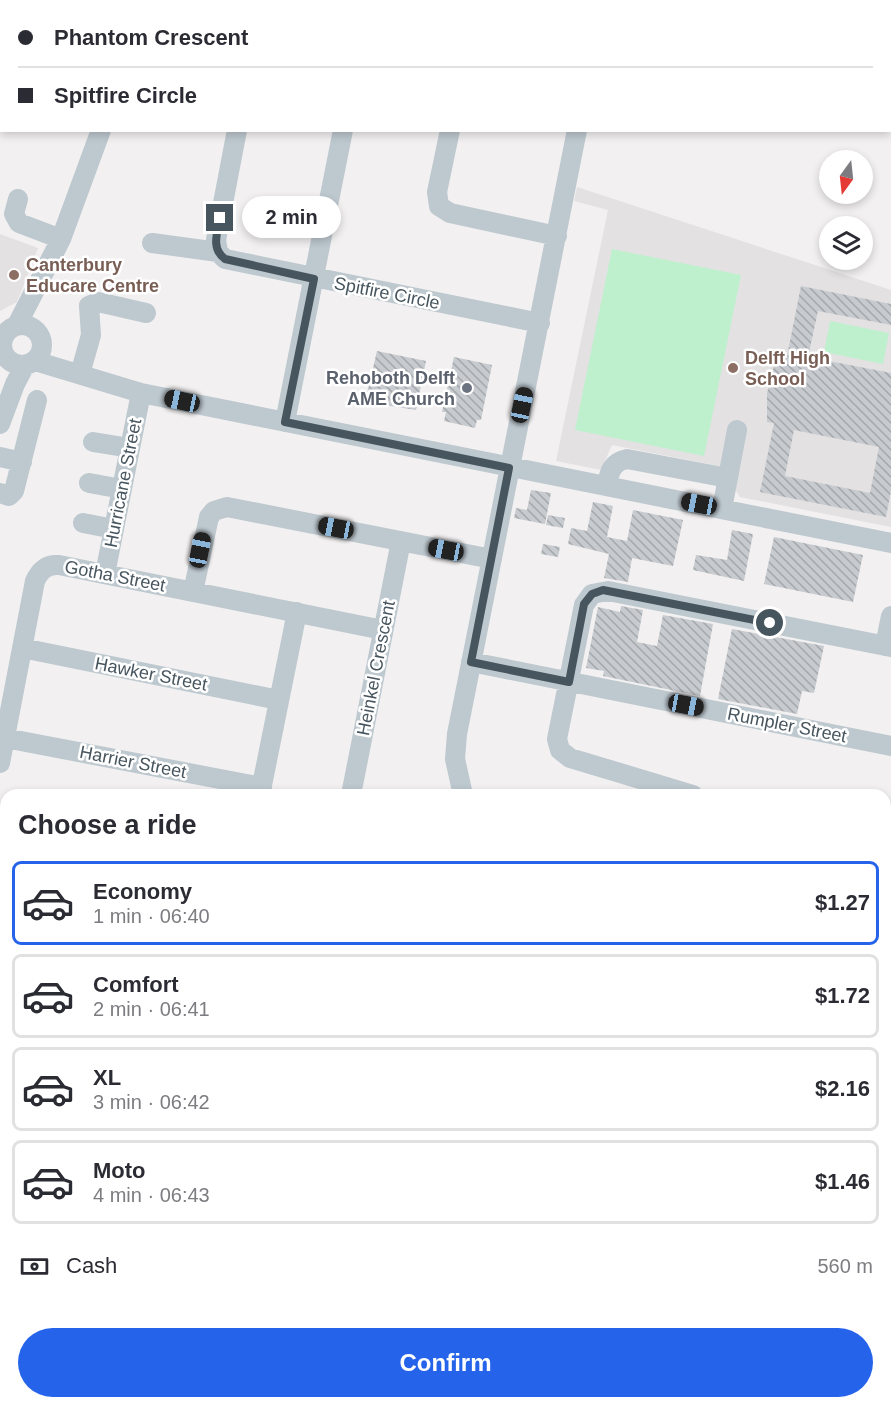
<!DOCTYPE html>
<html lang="en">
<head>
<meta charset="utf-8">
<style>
  :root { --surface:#fff; --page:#f2f2f3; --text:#2b2b33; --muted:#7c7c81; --line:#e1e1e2; --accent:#2563eb }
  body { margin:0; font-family:Helvetica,sans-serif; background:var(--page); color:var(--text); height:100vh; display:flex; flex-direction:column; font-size:22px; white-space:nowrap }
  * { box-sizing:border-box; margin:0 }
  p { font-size:20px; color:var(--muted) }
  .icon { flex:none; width:33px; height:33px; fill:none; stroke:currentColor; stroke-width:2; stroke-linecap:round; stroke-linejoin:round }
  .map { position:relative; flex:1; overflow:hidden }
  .drawer { position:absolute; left:0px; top:789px; width:891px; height:620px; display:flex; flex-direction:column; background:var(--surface); border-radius:18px 18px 0 0; box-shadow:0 3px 9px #0003 }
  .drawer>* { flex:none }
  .top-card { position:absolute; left:0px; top:0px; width:891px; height:132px; box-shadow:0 3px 9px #0003; display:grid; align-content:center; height:132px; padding:0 18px; background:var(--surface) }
  .needle { width:39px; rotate:195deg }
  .buttons { position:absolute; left:819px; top:150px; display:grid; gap:12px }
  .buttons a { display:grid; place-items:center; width:54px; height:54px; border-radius:50%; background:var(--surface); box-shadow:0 3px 9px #0003; font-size:30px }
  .end { position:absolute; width:27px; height:27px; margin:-14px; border:8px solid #47555e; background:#fff; box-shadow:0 0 0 3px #fff }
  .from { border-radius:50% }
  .bubble { position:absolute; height:42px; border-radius:21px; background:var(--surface); box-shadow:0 3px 9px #0003; font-size:20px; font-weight:700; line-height:42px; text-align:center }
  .car { position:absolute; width:18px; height:36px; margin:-18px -9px; border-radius:8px; box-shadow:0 0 4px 2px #0007; background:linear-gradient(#222 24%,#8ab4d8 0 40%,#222 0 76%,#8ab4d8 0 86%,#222 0) }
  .top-card b { display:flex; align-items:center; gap:21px; height:57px; font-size:22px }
  .top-card b+b { border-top:2px solid var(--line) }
  .top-card i { width:15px; height:15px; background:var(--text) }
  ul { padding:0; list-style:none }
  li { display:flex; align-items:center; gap:18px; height:84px; margin:0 12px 9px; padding:0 6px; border:3px solid var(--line); border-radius:9px }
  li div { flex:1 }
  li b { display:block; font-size:22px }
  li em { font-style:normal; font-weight:700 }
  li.active { border-color:var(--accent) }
  li>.icon { width:54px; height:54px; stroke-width:1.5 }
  h2 { padding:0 18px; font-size:27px; line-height:72px }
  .pay { display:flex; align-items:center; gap:15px; height:66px; padding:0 18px; font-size:22px }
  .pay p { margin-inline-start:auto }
  .cta { display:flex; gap:12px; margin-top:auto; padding:12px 18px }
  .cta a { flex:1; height:69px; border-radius:36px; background:var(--accent); color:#fff; font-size:24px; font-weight:700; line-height:69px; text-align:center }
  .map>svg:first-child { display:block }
  .education { fill:#e3e1e2 }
  .pitch { fill:#bef0ce }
  .building { fill:url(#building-back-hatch); fill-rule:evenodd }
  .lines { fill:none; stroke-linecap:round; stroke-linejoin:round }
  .minor { stroke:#bdc8cf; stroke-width:20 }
  .route { stroke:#47555e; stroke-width:8 }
  .education-dot { fill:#8d6e63; stroke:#fff; stroke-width:2 }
  .worship-dot { fill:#6b7280; stroke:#fff; stroke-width:2 }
  .labels { text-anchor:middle; stroke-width:5; stroke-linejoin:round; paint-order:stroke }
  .education-label { font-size:18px; font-weight:bold; fill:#785e54; stroke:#fff; text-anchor:start }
  .street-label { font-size:18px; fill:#47555e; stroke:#fff }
  .worship-label { font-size:18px; font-weight:bold; fill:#5b616d; stroke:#fff; text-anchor:end }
</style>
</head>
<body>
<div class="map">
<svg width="891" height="1408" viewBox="0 0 891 1408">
  <defs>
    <pattern id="building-back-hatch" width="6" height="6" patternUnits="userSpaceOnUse" patternTransform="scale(1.5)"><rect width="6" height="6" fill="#c7cbcf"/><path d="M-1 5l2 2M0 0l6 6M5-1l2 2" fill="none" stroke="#a3a8ab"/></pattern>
  </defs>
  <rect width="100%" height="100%" fill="#f2f0f0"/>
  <path class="education" d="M577 187 891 290V527L740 497 734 488 739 470 612 445 601 470 556 461 608 210 574 201Z
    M0 234 38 248 17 302 0 311Z
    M133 1402H341L346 1408H131Z"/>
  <path class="pitch" d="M612 249 741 275 704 456 575 430Z
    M830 321 889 333 883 364 824 352Z"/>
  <path class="building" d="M801 286 891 304V325L818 311 808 357 891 373V491L886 517 760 492 774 423 767 422V393L775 362 778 363 780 354 787 356ZM794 430 879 447 870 493 785 476Z
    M377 351 426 361 416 410 365 402Z
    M454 357 492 365 481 420H477L475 428 444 421 446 412H442Z
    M531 490 551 493 545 524 514 518 516 508 527 510Z
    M593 502 613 506 607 537 627 541 633 510 683 520 673 566 632 558 628 582 604 578 609 554 568 544 571 528 587 531Z
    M548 515 565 518 563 528 546 525Z
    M732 530 753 534 744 581 693 570 696 555 727 560Z
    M774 537 863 555 853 602 764 584Z
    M543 544 560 547 558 557 541 554Z
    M621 606 643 610 637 642 657 646 663 615 713 624 700 696 603 676 604 671 586 668 598 607 620 612Z
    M732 629 824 646 814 693 802 691 797 714 718 699Z"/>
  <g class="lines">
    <path class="minor" d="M17 0 18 2
      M765 0 767 2
      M864 0 866 2
      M154 2V0
      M440 2V0
      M510 2 511 0
      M603 2V0
      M890 8H891
      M890 98 891 99
      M0 107 2 103
      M237 130 216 240 218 252 225 259 540 323
      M450 130 437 192 439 206 450 213 557 236
      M18 199 14 214 19 223 61 239
      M152 243 218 252
      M17 325 61 239 101 130
      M2 345a20 20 0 1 1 40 0a20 20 0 1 1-40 0Z
      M35 361 141 393 891 543
      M82 367 91 335 89 306 98 302 146 313
      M285 422 343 130
      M0 424 15 384 25 365
      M93 442 130 448
      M0 457 22 462
      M89 483 122 489
      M607 486C609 472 612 462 627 459L728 478
      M0 493 9 496 14 491 37 400
      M722 509 737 430
      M83 523 114 529
      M105 574 141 393
      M193 592 209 517 214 511 227 507 492 559
      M885 646 891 616
      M22 648 279 700
      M471 662 891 746
      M5 738 262 787
      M0 763 35 581C40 570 47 564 59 565L383 630
      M260 795 297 612
      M351 795 401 541
      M463 795 455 759 457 734 577 130
      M693 795 570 758 560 750 557 739 584 605 592 594 608 591 891 647
      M885 852 891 854
      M0 912 6 913
      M885 956 891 958
      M0 1002 6 1003
      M885 1061 891 1062
      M0 1149 6 1138
      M885 1162 891 1163
      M0 1251 6 1253
      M885 1264 891 1266
      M0 1346 6 1348
      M0 1377 6 1361
      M363 1402 367 1408
      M501 1402 506 1408
      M654 1402 672 1408
      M708 1408 710 1402
      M808 1408 810 1402"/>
  </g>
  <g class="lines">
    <path class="route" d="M220 218C217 233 211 249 225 259L314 279 285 422 509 468 471 662 569 682 584 604 592 594 603 590 770 623"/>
  </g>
  <g class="education-dot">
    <circle cx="14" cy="275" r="6"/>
    <circle cx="733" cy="368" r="6"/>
  </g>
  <circle class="worship-dot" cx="467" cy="388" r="6"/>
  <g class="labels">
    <g class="education-label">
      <text x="26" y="271">Canterbury<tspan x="26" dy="21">Educare Centre</tspan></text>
      <text x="745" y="364">Delft High<tspan x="745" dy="21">School</tspan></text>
    </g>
    <g class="street-label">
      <text transform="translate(387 293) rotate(11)" y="6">Spitfire Circle</text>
      <text transform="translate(123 483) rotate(-79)" y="6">Hurricane Street</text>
      <text transform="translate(115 576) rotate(11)" y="6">Gotha Street</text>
      <text transform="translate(376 668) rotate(-79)" y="6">Heinkel Crescent</text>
      <text transform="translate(151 674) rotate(11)" y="6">Hawker Street</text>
      <text transform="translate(787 725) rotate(11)" y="6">Rumpler Street</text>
      <text transform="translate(133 762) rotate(11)" y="6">Harrier Street</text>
    </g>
    <g class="worship-label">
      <text x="455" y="384">Rehoboth Delft<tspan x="455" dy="21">AME Church</tspan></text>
    </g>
  </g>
</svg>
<div class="buttons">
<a><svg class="needle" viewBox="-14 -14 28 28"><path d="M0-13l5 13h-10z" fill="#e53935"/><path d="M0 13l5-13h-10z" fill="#7c7c81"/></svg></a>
<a><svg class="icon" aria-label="layers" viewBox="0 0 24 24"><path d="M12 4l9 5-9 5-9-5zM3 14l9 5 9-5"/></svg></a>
</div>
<i class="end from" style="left:770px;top:623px"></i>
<i class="end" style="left:220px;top:218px"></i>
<div class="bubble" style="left:242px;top:196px;width:99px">2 min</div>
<i class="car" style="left:182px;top:401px;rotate:282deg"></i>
<i class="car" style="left:522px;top:405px;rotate:12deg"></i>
<i class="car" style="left:699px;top:504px;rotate:281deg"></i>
<i class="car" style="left:336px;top:528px;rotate:281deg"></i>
<i class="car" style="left:200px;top:550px;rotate:11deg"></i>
<i class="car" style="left:446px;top:550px;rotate:281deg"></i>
<i class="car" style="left:686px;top:705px;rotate:101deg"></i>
<div class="top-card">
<b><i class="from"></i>Phantom Crescent</b>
<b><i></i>Spitfire Circle</b>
</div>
<section class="drawer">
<h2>Choose a ride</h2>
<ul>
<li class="active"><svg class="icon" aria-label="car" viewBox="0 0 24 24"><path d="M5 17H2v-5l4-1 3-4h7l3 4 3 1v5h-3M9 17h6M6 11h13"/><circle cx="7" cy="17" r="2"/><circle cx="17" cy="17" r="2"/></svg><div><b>Economy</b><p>1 min · 06:40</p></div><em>$1.27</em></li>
<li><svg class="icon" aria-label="car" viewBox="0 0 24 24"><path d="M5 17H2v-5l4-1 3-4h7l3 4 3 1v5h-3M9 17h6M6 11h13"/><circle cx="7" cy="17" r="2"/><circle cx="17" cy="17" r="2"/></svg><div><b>Comfort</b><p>2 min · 06:41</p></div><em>$1.72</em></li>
<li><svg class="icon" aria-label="car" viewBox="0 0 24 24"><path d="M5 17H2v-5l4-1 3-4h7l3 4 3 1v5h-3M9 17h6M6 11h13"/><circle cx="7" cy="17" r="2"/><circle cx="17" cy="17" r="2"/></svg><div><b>XL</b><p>3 min · 06:42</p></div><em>$2.16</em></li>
<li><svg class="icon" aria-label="car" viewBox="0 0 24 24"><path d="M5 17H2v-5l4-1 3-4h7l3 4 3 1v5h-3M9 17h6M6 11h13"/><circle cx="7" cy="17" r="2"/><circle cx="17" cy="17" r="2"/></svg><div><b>Moto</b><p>4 min · 06:43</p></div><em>$1.46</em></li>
</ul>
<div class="pay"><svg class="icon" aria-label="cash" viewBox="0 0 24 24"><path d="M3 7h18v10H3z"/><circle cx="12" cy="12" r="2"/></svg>Cash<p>560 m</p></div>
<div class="cta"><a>Confirm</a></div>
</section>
</div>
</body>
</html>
